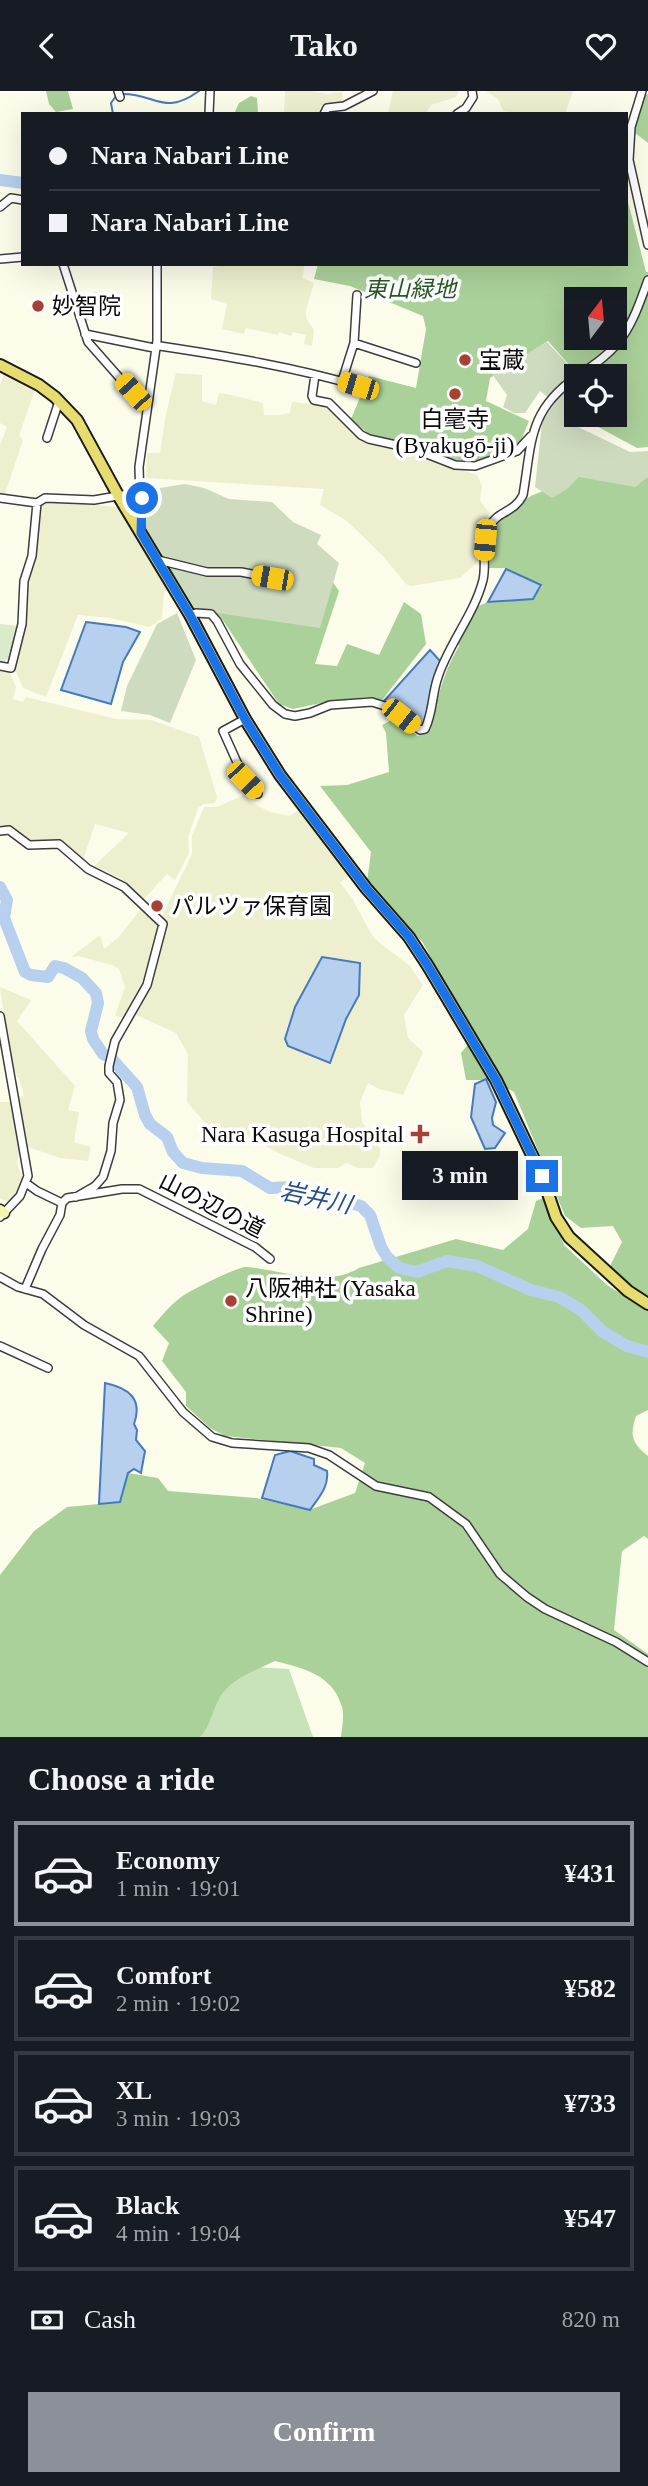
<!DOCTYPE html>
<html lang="en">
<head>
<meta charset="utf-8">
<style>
  :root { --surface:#171b24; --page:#242831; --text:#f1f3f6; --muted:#9ea1a6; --line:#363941; --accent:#8c9099 }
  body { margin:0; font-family:"Times New Roman","Noto Sans JP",serif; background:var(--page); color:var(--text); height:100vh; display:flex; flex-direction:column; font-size:26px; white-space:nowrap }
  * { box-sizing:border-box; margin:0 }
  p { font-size:23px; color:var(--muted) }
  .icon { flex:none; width:38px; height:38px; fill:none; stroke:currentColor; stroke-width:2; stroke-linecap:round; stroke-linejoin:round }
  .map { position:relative; height:1646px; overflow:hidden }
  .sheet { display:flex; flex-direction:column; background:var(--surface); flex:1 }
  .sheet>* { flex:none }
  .top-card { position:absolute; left:21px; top:21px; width:607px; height:154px; border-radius:0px; box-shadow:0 7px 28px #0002; display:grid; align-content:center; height:154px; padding:0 28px; background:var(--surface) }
  .needle { width:46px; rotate:16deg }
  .tools { position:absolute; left:564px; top:196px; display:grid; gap:14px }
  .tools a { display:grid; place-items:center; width:63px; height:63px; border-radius:0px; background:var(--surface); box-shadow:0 7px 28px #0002; font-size:35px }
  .end { position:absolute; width:32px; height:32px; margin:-16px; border:9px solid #1a73e8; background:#fff; box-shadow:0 0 0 4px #fff }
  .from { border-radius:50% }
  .bubble { position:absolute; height:49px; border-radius:0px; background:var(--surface); box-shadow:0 7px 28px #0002; font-size:23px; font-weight:600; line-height:49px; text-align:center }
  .car { position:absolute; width:21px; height:42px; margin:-21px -10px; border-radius:9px; box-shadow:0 0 5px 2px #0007; background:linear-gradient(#f5c518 24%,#345 0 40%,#f5c518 0 76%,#345 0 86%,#f5c518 0) }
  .top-card b { display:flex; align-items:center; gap:24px; height:66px; font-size:26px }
  .top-card b+b { border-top:2px solid var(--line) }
  .top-card i { width:18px; height:18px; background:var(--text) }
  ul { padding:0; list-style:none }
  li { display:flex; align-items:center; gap:21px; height:105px; margin:0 14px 10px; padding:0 14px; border:4px solid var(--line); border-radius:0px }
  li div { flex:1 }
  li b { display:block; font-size:26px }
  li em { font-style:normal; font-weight:600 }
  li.current { border-color:var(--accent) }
  li>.icon { width:63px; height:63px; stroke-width:1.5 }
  h2 { padding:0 28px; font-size:32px; line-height:84px }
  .pay { display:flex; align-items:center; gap:18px; height:77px; padding:0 28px; font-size:26px }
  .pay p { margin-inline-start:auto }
  .button { display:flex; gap:14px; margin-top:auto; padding:14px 28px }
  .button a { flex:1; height:80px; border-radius:0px; background:var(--accent); color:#fff; font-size:28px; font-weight:600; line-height:80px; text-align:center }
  header { display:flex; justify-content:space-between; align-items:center; height:91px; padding:0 28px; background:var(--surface); font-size:32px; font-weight:600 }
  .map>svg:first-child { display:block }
  .farmland { fill:#edefce }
  .green { fill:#c8e2b9 }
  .forest { fill:#abd19a; fill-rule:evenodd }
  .cemetery { fill:#cedbbf }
  .pitch { fill:#daeaca }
  .water { fill:#b6d0ed; stroke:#467bbb; stroke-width:2 }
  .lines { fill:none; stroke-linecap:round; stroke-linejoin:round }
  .stream { stroke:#467bbb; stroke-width:2 }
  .river { stroke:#b6d0ed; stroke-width:12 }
  .street-casing { stroke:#3d3d3d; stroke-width:10 }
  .secondary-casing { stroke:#2c2c2c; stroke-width:13 }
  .primary-casing { stroke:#1b1b1b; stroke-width:14 }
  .street { stroke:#fff; stroke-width:7 }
  .secondary { stroke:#f2f4ae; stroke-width:10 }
  .primary { stroke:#e7dc70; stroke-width:10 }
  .route { stroke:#1a73e8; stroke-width:9 }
  .poi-dot { fill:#a84135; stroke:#fff; stroke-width:2.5 }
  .labels { text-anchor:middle; stroke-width:7; stroke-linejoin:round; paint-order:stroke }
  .park-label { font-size:23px; font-style:italic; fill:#275924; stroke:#fff }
  .poi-label { font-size:23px; fill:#0a0a0a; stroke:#fff; text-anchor:start }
  .street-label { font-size:23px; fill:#0a0a0a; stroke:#fff }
  .water-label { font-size:24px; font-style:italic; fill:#254f8b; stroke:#fff }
</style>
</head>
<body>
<header><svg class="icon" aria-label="back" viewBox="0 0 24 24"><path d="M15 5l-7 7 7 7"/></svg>Tako<svg class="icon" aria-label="heart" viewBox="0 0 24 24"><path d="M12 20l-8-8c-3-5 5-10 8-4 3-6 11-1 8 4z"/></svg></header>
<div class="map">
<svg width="648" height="1646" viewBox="0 0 648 1646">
  <rect width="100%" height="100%" fill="#fcfceb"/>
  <path class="farmland" d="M285 0H312L326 3 342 1 343 13H324L320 17 321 23H284Z
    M393 0H459L456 6 431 14 425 23H388Z
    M486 0H573L565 23H529L503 20 498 8Z
    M237 173H305L302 187 314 192 306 219V227L314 239 312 255 304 253 306 244 293 241 291 245 279 241 278 244 246 237 244 243 222 238 227 213 211 208 213 176Z
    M4 282 35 298 19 345 23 349 4 406 0 404V354L7 336 0 332V295Z
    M176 282 202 284V310L216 314 219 302 231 304 263 312 264 324H280L290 322 292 311 321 314 332 319 368 353 409 362 477 384 482 395 480 410 490 422 476 442 474 451 480 469 460 487 411 495 406 493 384 466 347 430 320 414 324 398 146 387 147 362H160L166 323Z
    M48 410 117 416 138 443 169 498 164 501 162 527 150 536 110 527 78 524 46 606 23 597 14 576 39 424 42 414Z
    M0 579 10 582 16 596 13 608 23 611 26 606 116 628 151 629 199 646 217 706 215 712 204 713 198 717 188 746 189 762 175 789 167 783 143 809 120 787 94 775 129 742 95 733 83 769 60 750 29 751 10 737 0 735Z
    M244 704 252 712 270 721 290 725 300 718 350 784 340 792 352 807 370 841 376 849 410 875 423 894 404 924 408 947 423 961 403 1004 379 998 368 992 360 1011 362 1031 380 1057V1064L373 1077H358L347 1072 338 1077H314L278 1062 248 1045 243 1046 220 1041 207 1034 187 1011 188 963 176 942 134 923 148 897 161 827 192 763V745L204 716H217Z
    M140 819 159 834 144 892 124 927 115 925 125 896 119 878 112 874 78 865 71 866 100 844 104 858 119 846Z
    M0 896 31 909 17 930 75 995 68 1019 79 1021 74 1051 91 1056 88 1070 60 1067 25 1055 19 1007 24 1005 20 990 11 973Z
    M0 1011H11L20 1055 17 1072 23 1089 11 1112 0 1107Z"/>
  <path class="green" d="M97 201 99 205 87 230 84 231 76 207Z
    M238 1575 289 1578 313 1646H195Z"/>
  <path class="forest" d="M46 0H68L73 18 56 21 49 13Z
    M648 3V52L634 41 637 5Z
    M251 5 257 7 258 23H234L239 12Z
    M626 103 646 181H648V356L637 357 576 324 572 298 576 295V324H614V285H579L548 250 490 287 486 310 529 330 518 357 488 369H457L371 345 351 328 369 285 416 297 426 238 423 225 350 195 314 188 318 173H626ZM576 208H614V247H576Z
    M648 371V1207L609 1177 622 1151 613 1135 581 1137 565 1125 514 1001 491 989H466L461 962 474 946 423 852 367 791 371 761 320 695 347 694 389 681 386 642 382 634 394 628 418 645 431 638C437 607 443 582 459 555L454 544C474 504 493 511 533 508L542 495 504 477H489L491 445 499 423 533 404 587 383Z
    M323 477 339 500 315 573 337 575 347 553 379 564 404 511 421 523 426 553 382 609 371 606 336 609 293 618 279 613 220 525 210 520Z
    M545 1106 564 1154 607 1194 648 1220V1319L636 1325C630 1344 631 1352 648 1365V1448L644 1445 622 1460 614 1539 648 1563V1646H341C342 1636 345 1622 341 1613 331 1583 302 1577 275 1570 257 1579 231 1587 220 1606 212 1620 211 1634 200 1646H0V1484L34 1440 67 1416 120 1411 128 1382 158 1387 168 1400 256 1407 309 1419 355 1402 365 1372 341 1357 225 1345 210 1337 186 1315V1301L162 1270 169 1252 153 1235C162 1224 172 1212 184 1204 194 1198 238 1175 247 1176 282 1179 326 1197 359 1177L456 1148 503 1159 528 1138 536 1110Z"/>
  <path class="cemetery" d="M547 251 575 281 562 290 574 334 630 361 648 360V386L635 396 579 386 567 398 552 407 535 396 542 331 555 312 540 300 525 322H514L503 316 507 304 492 283Z
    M185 393 204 397 229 408 272 411 293 431 321 444 317 453 339 472 320 537 190 518 170 479 144 439 147 399Z
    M177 522 196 569 170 632 150 624 121 620 127 595 157 533Z"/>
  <path class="pitch" d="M0 533 17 535 9 567 3 571 0 570Z"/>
  <path class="water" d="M506 478 541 494 533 508 488 511Z
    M86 531 126 536 140 541 123 571 111 613 61 599Z
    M430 559 441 571 434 587 424 634 421 635 384 610Z
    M322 866 360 872 359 904 346 928 330 972 288 955 285 948 295 916Z
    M486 988 496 1011 492 1027 493 1034 505 1042 495 1057 485 1058 471 1026 475 993Z
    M105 1292C129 1297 143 1308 134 1333L137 1339 136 1349 145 1360 141 1382 134 1378 128 1382 120 1411 99 1413Z
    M290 1360 314 1368V1374L327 1380C329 1396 319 1406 310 1419L262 1407 275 1364Z"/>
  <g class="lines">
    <path class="stream" d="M121 3C156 2 163 26 199 0
      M113 23 111 12 116 5"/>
    <path class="river" d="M0 89 23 92
      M0 796 7 809 4 827 25 881 31 884 48 886 55 875 64 877 82 887 96 902 98 912 91 940 93 948 103 963 111 967 137 996 145 1024 150 1033 167 1046 173 1061 183 1072 202 1077 242 1080 270 1097 292 1096 361 1115 370 1124 381 1156 387 1166 399 1177 417 1181 447 1170 477 1175 531 1199 559 1206 581 1219 603 1241 627 1255 648 1261"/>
    <g class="street-casing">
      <path id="street" d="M118 0 120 6
        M642 0 631 36 629 69 648 154
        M209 23 210 0
        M324 23 327 17 344 15 373 0
        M457 23 466 17 473 6 472 0
        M0 116 11 107 23 109
        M0 168 23 166
        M63 173 88 251 147 318
        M85 243 154 257 160 255C226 265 294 276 358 295
        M354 252 416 272
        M315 284 312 305 314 309 329 312 361 344 369 348 414 358 455 374 475 375 517 360 531 345
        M576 285C622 259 631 237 648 189
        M342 290 354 252 357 204
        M47 347 59 310
        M0 407 37 412 45 407 94 409 141 401
        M141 441 139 376 157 250V173
        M158 469 207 481H241L272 487
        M190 524 196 522 211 523 217 530 240 573 273 614 285 623 295 625 310 622 330 614 372 611 388 616 420 639 425 638C433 622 432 602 438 586 449 552 474 524 483 489 487 472 480 452 489 436 497 420 514 422 523 404 532 351 528 320 576 286
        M0 575 11 577 22 533 24 490 32 465 37 412
        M245 628 223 640 245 689 258 703
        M0 740 9 739 29 754 59 753 88 778 124 796 163 833 147 894 115 950 109 975V982L117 991 120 1009 113 1032 111 1060 103 1086 95 1095 76 1106
        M0 925 28 1085 20 1105 0 1126
        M26 1092 37 1100 62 1112
        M0 1186 18 1196 43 1203 84 1234 139 1265 183 1321 212 1346 232 1352 309 1357 329 1364 376 1395 429 1406 466 1433 500 1483 527 1506 545 1518 616 1551 648 1571
        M25 1198 42 1158 60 1124 62 1112 67 1107 122 1098H139L255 1156 270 1168
        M0 1255 48 1277"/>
    </g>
    <g class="secondary-casing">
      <path id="secondary" d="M0 1119 4 1122"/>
    </g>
    <g class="primary-casing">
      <path id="primary" d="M0 274 39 294 55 306 77 329 119 406 190 524 245 628 280 684 366 797 409 846 428 875 496 989 542 1085 556 1126 569 1146 628 1200 648 1213"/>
    </g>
    <use href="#street" class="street"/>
    <use href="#secondary" class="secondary"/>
    <use href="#primary" class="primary"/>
  </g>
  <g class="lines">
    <path class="route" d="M142 407 141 442 190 524 245 628 280 684 366 797 409 846 428 875 496 989 542 1085"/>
  </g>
  <g class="poi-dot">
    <circle cx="38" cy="215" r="7"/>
    <circle cx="465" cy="269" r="7"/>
    <circle cx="455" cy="303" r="7"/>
    <circle cx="157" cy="815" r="7"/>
    <path d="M416.5 1032.5h7v7h7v7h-7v7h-7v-7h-7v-7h7z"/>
    <circle cx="231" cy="1210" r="7"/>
  </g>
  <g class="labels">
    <g class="park-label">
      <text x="410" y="206">東山緑地</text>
    </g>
    <g class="poi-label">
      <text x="52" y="223">妙智院</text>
      <text x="479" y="277">宝蔵</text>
      <text x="455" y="336" text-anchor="middle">白毫寺<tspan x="455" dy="26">(Byakugō-ji)</tspan></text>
      <text x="171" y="823">パルツァ保育園</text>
      <text x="404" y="1051" text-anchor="end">Nara Kasuga Hospital</text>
      <text x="245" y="1205">八阪神社 (Yasaka<tspan x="245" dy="26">Shrine)</tspan></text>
    </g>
    <g class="street-label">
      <text transform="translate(212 1114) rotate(27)" y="8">山の辺の道</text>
    </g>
    <g class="water-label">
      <text transform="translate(316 1107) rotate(12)" y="8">岩井川</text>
    </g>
  </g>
</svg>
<div class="tools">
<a><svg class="needle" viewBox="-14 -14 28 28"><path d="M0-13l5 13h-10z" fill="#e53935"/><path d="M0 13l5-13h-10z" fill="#9ea1a6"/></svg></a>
<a><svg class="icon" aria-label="locate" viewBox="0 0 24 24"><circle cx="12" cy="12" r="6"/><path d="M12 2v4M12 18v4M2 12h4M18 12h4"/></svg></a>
</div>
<i class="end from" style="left:142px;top:407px"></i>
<i class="end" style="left:542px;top:1085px"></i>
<div class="bubble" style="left:402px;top:1060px;width:116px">3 min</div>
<i class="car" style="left:358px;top:295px;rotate:287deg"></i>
<i class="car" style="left:133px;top:301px;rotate:318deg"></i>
<i class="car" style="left:485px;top:449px;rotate:185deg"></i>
<i class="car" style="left:272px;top:487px;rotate:280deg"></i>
<i class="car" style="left:401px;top:625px;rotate:128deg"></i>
<i class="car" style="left:245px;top:689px;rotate:136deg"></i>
<div class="top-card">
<b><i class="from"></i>Nara Nabari Line</b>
<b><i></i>Nara Nabari Line</b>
</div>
</div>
<section class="sheet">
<h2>Choose a ride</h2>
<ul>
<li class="current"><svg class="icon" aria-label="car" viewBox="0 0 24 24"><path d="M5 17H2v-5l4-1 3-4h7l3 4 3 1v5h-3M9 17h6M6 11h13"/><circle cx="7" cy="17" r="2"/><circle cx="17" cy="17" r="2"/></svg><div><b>Economy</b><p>1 min · 19:01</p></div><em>¥431</em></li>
<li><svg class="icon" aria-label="car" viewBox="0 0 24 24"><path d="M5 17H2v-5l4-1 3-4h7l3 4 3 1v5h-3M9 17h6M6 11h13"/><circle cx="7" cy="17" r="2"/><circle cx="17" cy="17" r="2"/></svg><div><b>Comfort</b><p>2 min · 19:02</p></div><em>¥582</em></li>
<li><svg class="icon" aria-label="car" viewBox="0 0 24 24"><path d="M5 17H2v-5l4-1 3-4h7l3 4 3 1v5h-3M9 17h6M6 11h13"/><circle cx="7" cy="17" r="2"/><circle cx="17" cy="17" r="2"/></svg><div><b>XL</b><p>3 min · 19:03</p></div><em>¥733</em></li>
<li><svg class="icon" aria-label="car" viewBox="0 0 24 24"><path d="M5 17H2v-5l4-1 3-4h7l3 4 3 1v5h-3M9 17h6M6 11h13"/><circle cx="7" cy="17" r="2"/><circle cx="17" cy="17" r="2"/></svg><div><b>Black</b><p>4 min · 19:04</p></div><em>¥547</em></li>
</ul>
<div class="pay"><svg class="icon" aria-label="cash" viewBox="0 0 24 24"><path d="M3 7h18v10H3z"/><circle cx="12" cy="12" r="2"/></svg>Cash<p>820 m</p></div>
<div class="button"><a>Confirm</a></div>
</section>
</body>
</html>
